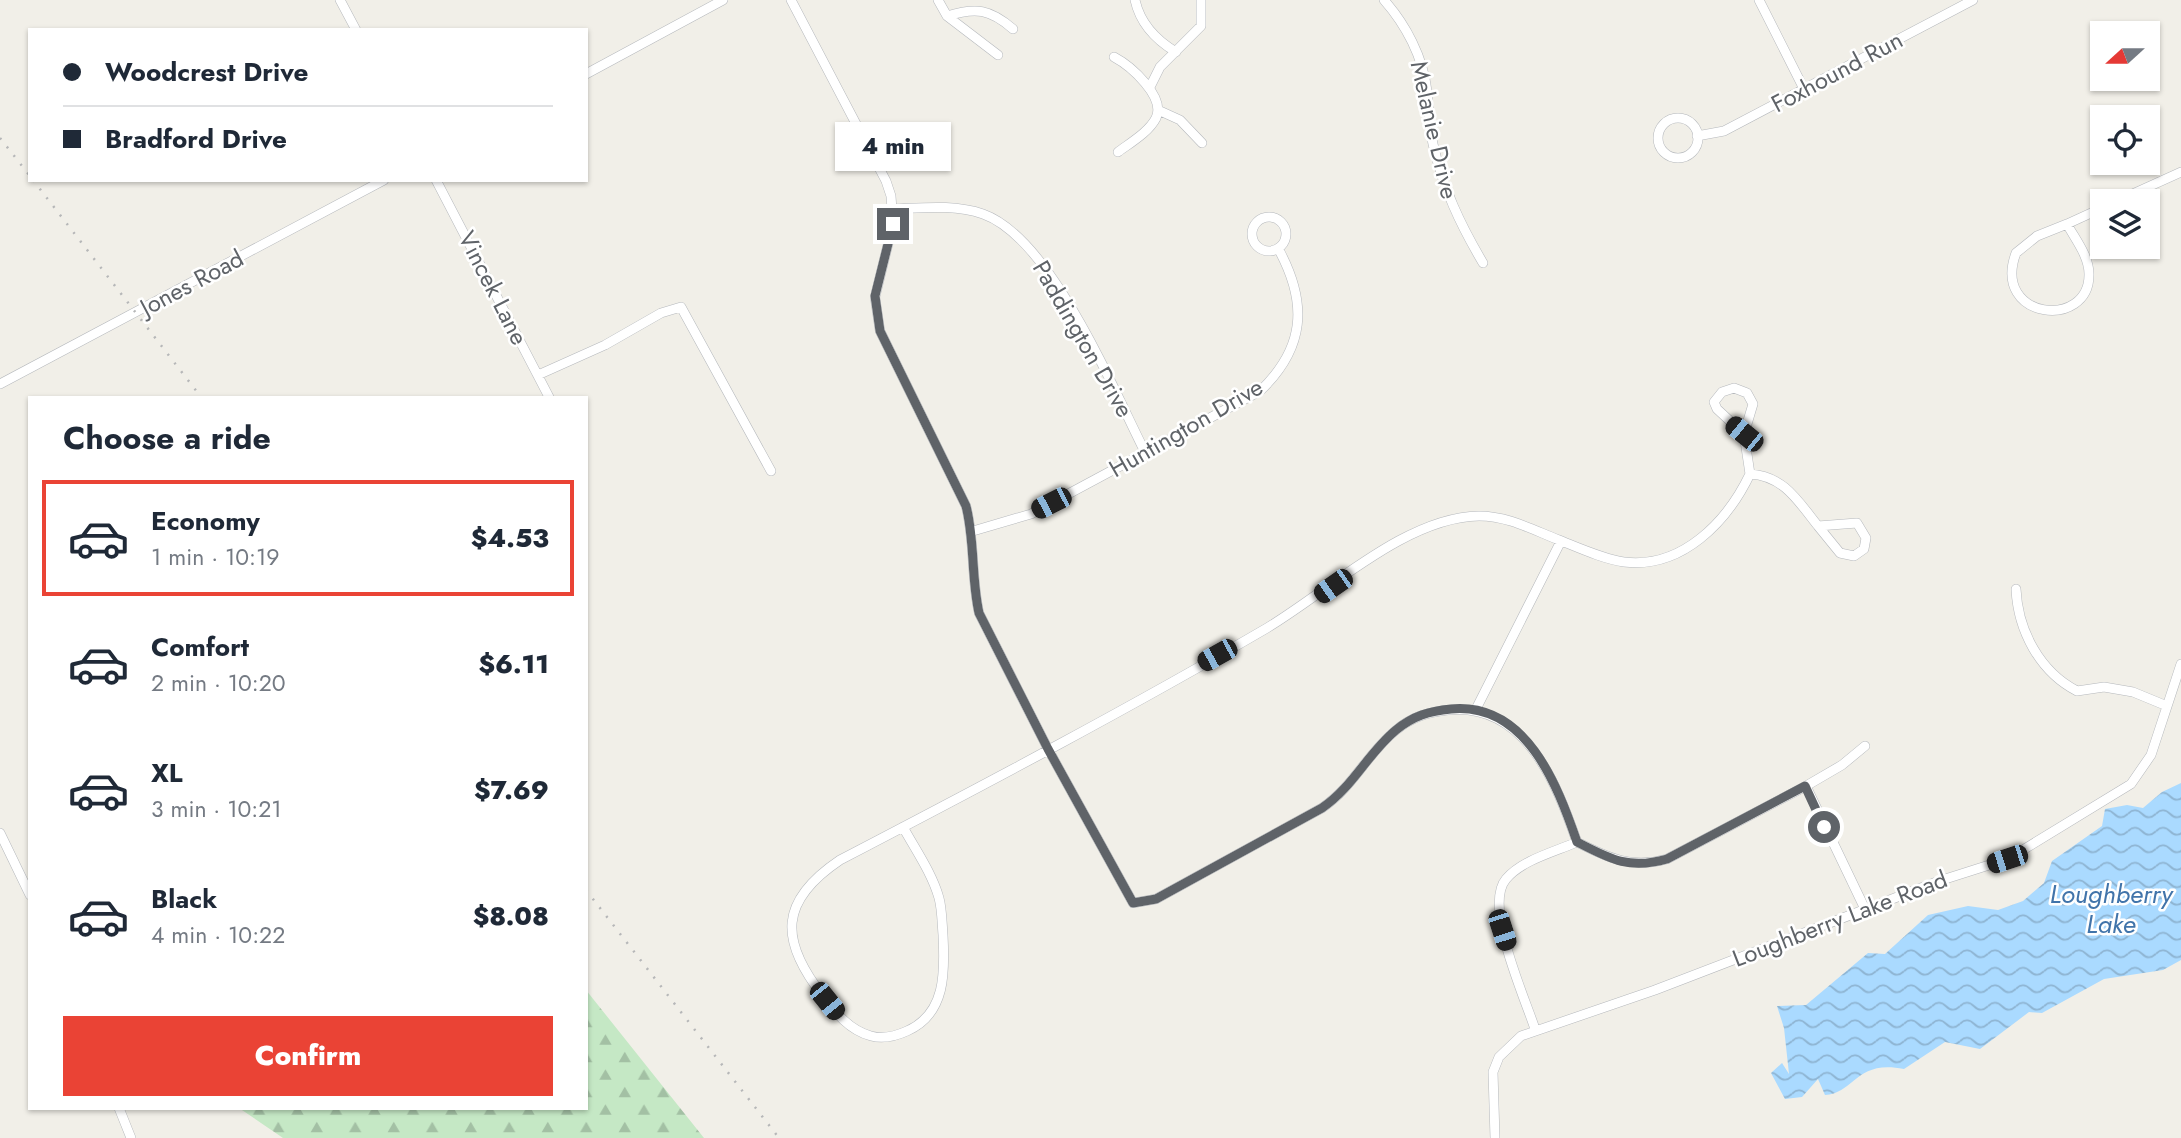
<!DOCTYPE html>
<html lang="en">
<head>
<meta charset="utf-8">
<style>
  :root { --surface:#fff; --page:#f6f6f7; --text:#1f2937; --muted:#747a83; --line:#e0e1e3; --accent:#ea4335 }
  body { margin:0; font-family:Jost,sans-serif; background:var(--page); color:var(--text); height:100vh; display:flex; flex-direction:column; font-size:26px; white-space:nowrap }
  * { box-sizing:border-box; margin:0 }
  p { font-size:23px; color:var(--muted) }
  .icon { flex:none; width:38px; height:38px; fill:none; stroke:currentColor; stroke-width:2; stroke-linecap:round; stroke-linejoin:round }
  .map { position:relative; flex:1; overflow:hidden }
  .sheet { position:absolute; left:28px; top:396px; width:560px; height:714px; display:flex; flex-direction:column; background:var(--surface); border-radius:0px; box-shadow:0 2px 5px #0004 }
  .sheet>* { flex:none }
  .guide { position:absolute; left:28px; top:28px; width:560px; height:154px; border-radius:0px; box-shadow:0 2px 5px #0004; display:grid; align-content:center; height:154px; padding:0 35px; background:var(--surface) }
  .needle { width:46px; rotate:249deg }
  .tools { position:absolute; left:2090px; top:21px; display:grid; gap:14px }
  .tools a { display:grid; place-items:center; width:70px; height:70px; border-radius:0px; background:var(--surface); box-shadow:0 2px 5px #0004; font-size:35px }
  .end { position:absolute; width:32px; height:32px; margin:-16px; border:9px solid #5f6368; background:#fff; box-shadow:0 0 0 4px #fff }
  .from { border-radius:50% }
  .bubble { position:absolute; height:49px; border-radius:0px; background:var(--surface); box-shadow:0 2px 5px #0004; font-size:23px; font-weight:800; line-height:49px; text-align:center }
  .car { position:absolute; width:21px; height:42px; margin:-21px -10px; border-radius:9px; box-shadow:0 0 5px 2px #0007; background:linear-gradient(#222 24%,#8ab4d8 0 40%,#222 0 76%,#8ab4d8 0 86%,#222 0) }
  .guide b { display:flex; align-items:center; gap:24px; height:66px; font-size:26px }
  .guide b+b { border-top:2px solid var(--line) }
  .guide i { width:18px; height:18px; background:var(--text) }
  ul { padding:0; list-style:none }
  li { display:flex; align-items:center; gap:21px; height:116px; margin:0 14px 10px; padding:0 21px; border:4px solid transparent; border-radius:0px }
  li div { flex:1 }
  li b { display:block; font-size:26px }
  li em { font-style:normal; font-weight:800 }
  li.active { border-color:var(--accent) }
  li>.icon { width:63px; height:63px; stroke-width:1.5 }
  h2 { padding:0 35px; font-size:32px; line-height:84px }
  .cta { display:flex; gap:14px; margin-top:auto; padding:14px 35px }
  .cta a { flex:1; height:80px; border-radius:0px; background:var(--accent); color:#fff; font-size:28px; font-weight:800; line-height:80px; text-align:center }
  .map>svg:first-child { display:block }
  .forest { fill:url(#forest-firs) }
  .water { fill:url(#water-waves) }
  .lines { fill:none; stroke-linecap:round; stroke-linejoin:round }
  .minor-casing { stroke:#b5b8bc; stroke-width:10 }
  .minor { stroke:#fff; stroke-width:9 }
  .rail { stroke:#b6b7b8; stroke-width:2.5; stroke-dasharray:2 9; stroke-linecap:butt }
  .route { stroke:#5f6368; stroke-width:9 }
  .labels { text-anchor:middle; stroke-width:5; stroke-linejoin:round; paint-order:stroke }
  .street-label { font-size:24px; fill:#5f6368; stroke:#fff }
  .water-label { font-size:26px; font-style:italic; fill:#4174aa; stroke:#fff }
</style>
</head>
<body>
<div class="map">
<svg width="2181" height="1138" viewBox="0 0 2181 1138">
  <defs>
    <pattern id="forest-firs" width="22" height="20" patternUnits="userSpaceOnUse" patternTransform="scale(1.75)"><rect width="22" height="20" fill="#c5e8c5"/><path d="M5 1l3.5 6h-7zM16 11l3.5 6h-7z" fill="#a3c0a4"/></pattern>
    <pattern id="water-waves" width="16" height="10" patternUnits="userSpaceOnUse" patternTransform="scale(1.75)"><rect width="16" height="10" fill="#aadaff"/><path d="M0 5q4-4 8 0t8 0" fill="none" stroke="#8eb4d2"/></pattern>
  </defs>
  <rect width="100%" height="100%" fill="#f1efe8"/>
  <path class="forest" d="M586 990 704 1138H283L239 1108H586Z"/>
  <path class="water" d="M2181 783V960L2163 970 2104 979 2042 1013 2029 1012 1980 1049 1945 1042 1904 1069C1856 1059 1855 1093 1825 1095L1818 1079 1802 1097 1785 1099 1771 1073 1782 1063 1789 1074 1784 1028 1777 1006 1806 1005 1868 953 1885 954 1928 915 1968 906 1998 910 2023 901 2044 883 2052 861 2102 826 2105 809 2127 805 2143 808 2162 792Z"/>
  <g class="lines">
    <g class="minor-casing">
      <path id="minor" d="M340 0 356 30
        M791 0 886 181 891 196 893 224 875 297 880 331 966 506C975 541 971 577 979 613L1048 749 1133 903 1156 899 1322 808C1353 787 1367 754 1395 731 1411 717 1428 712 1448 710 1525 702 1556 782 1577 842 1608 858 1632 869 1667 859L1806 786 1842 765 1865 746
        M938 0 947 16 998 55
        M1135 0C1140 23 1156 40 1176 52
        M1384 0C1406 25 1423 57 1427 91 1429 108 1429 127 1433 144 1443 188 1460 224 1483 263
        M1759 0 1804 89
        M947 16C976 7 990 9 1013 29
        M1114 57C1131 66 1166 97 1156 118 1149 132 1130 143 1118 152
        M586 74 723 0
        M1150 87 1160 67 1201 26V0
        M1158 110 1180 120 1202 143
        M1658 138a20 20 0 1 1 40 0a20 20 0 1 1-40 0Z
        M1697 136 1724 131 1973 0
        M436 180 549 397
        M2117 201 2181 172
        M893 209C922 208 954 204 983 214 1051 238 1113 389 1145 452
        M1252 234a17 17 0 1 1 34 0a17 17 0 1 1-34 0Z
        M2067 224C2075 239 2089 256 2089 274 2090 330 1991 320 2016 253L2037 236Z
        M2067 224 2102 208
        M538 375 605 345 661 313 681 307 771 471
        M0 384 384 180
        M1734 388 1747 393 1753 404 1744 434 1717 409 1714 402 1722 392Z
        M1744 434 1750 474
        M1750 474C1784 476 1798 501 1818 526
        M1857 523 1866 538 1864 549 1854 556 1840 553 1818 526Z
        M973 531 1031 514 1260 391C1305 348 1308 304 1279 250
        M2016 589C2018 631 2040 672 2077 691L2104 687 2133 692 2167 706
        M1475 711 1561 541
        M1806 786 1865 909
        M903 827C915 849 932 873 939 898 942 909 942 923 943 935 945 972 946 1014 907 1031 896 1036 882 1039 871 1036 849 1030 836 1013 823 996 779 940 779 901 840 860 984 785 1128 709 1267 628 1329 591 1406 517 1479 516 1508 516 1533 530 1559 540 1579 548 1603 559 1624 562 1682 569 1727 522 1750 474
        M0 833 30 895
        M1535 1029C1525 998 1483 906 1506 879 1522 860 1554 852 1577 842
        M119 1108 131 1138
        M1495 1138 1493 1072 1499 1057 1521 1036 1655 990 1939 881 2008 859 2131 784 2151 755 2181 664"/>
    </g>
    <use href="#minor" class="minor"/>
    <path class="rail" d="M0 138 30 176
      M33 180 201 397
      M586 890 779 1138"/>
  </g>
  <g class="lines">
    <path class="route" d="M893 224 875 296 880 331 966 506C975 541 971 577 979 613L1048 749 1133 903 1156 899 1322 808C1353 787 1368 753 1396 730 1413 716 1429 711 1451 709 1526 702 1557 784 1577 842 1610 859 1629 870 1667 859L1805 786 1824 827"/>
  </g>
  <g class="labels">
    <g class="street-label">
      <text transform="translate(1837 72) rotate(-28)" y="8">Foxhound Run</text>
      <text transform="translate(1434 130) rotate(77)" y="8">Melanie Drive</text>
      <text transform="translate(192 283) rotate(-28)" y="8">Jones Road</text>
      <text transform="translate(493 288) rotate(63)" y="8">Vincek Lane</text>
      <text transform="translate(1083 339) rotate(60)" y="8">Paddington Drive</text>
      <text transform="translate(1186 428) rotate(-30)" y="8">Huntington Drive</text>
      <text transform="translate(1840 919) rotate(-21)" y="8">Loughberry Lake Road</text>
    </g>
    <g class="water-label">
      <text x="2111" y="903">Loughberry<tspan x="2111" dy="30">Lake</tspan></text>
    </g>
  </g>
</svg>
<div class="tools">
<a><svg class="needle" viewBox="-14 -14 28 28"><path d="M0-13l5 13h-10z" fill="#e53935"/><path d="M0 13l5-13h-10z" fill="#747a83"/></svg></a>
<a><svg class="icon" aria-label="locate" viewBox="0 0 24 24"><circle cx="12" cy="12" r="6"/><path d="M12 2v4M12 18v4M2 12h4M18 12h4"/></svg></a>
<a><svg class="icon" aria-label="layers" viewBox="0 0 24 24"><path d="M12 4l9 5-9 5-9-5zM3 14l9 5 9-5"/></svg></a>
</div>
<i class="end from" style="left:1824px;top:827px"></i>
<i class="end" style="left:893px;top:224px"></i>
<div class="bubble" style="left:835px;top:122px;width:116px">4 min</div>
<i class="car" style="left:1744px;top:434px;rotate:309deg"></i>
<i class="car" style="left:1051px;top:503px;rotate:243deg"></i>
<i class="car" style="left:1333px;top:586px;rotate:235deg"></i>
<i class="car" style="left:1217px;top:655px;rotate:241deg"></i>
<i class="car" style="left:2007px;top:859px;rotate:252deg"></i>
<i class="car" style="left:1502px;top:930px;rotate:162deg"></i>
<i class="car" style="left:827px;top:1001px;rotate:141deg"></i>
<div class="guide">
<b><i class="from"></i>Woodcrest Drive</b>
<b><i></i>Bradford Drive</b>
</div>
<section class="sheet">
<h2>Choose a ride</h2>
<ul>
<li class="active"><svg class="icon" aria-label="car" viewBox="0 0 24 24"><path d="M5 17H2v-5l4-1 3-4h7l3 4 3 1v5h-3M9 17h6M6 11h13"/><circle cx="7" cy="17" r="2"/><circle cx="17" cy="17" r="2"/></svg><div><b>Economy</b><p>1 min · 10:19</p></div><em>$4.53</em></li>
<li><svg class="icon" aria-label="car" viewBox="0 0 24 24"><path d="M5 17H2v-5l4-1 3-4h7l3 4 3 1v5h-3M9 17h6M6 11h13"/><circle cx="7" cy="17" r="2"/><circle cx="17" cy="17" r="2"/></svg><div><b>Comfort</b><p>2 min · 10:20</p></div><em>$6.11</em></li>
<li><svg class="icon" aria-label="car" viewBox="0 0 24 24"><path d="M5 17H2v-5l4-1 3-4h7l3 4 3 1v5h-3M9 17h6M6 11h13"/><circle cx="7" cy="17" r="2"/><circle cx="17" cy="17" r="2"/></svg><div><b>XL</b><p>3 min · 10:21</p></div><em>$7.69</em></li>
<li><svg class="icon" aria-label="car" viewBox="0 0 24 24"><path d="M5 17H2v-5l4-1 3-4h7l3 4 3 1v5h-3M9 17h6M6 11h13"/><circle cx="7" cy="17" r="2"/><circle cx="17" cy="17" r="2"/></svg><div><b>Black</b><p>4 min · 10:22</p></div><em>$8.08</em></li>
</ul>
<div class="cta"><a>Confirm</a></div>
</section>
</div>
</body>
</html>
